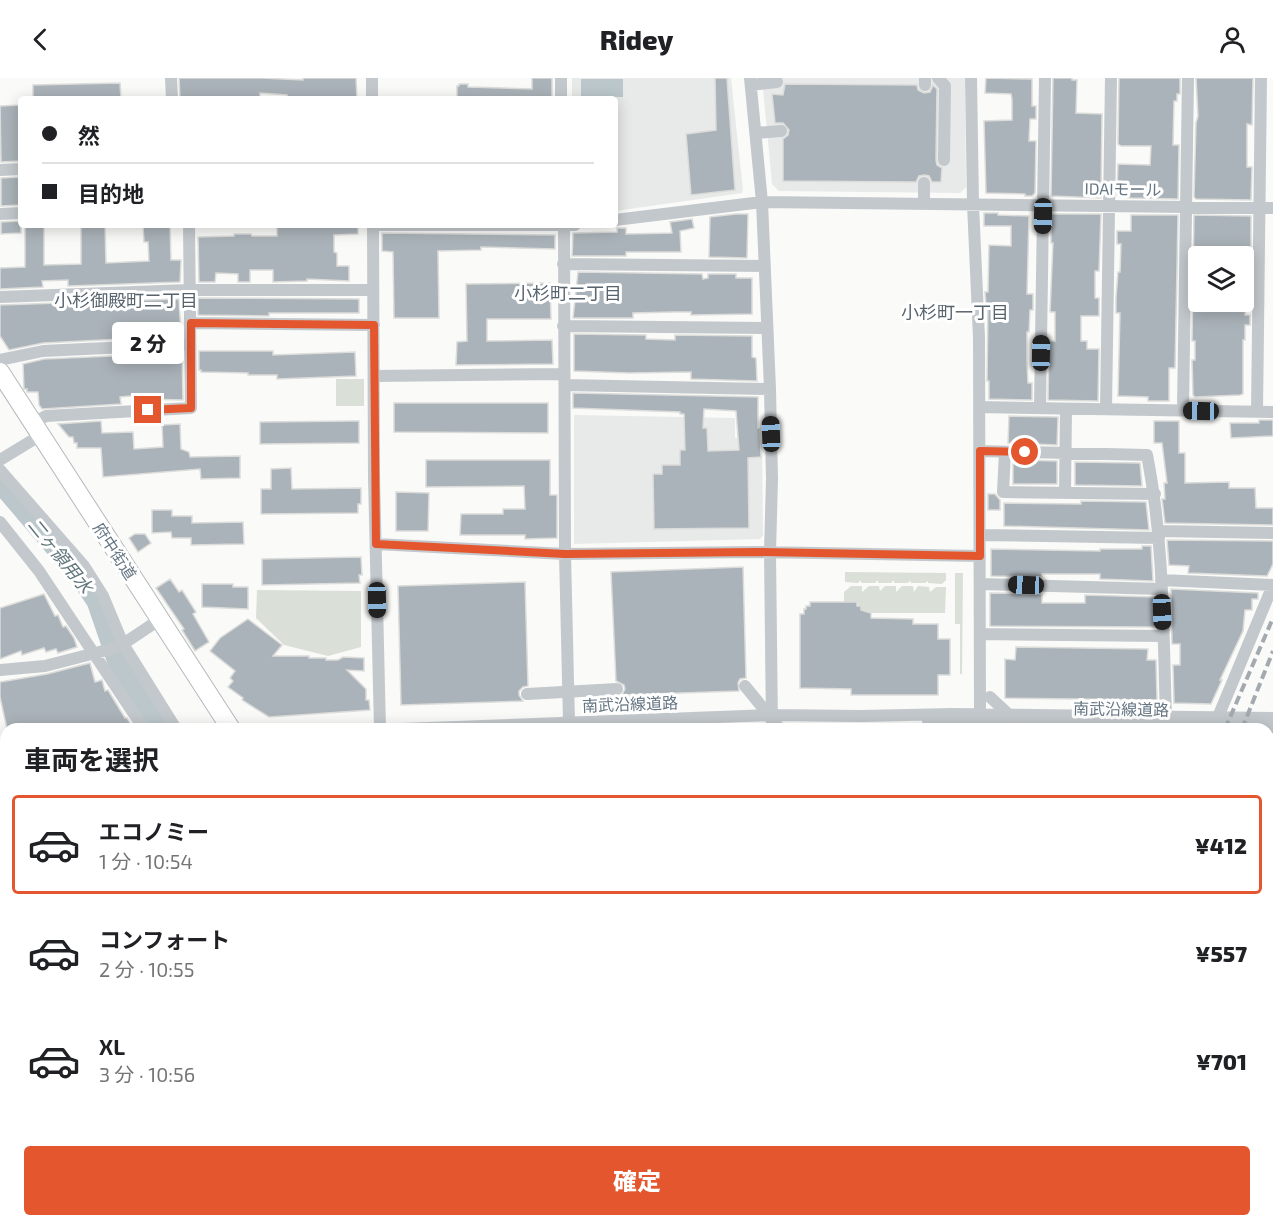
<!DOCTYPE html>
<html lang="ja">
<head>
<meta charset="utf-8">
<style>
  :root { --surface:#fff; --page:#f2f2f2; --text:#202124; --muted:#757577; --line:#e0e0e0; --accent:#e4572e }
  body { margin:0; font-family:"Exo 2","Noto Sans JP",sans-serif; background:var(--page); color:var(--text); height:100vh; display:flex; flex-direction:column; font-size:22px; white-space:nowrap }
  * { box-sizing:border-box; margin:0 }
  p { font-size:20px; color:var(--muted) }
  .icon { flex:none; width:33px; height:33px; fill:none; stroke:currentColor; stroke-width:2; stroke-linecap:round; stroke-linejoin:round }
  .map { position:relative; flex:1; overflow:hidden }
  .side { position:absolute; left:0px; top:645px; width:1274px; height:504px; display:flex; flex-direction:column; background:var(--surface); border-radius:18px 18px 0 0; box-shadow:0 3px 15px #0003 }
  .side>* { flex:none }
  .banner { position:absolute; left:18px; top:18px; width:600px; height:132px; border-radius:6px; box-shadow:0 3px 15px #0003; display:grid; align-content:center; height:132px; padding:0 24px; background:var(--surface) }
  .tools { position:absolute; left:1188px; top:168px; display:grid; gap:12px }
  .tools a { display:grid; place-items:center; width:66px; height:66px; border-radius:6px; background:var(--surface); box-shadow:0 3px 15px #0003; font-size:30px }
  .end { position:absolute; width:27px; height:27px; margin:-14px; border:8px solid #e4572e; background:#fff; box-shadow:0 0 0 3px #fff }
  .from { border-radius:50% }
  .bubble { position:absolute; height:42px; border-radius:6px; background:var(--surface); box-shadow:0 3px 15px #0003; font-size:20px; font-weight:800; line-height:42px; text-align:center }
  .car { position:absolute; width:18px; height:36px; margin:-18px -9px; border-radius:8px; box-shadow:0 0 4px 2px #0007; background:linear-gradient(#222 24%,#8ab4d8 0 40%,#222 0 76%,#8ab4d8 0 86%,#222 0) }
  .banner b { display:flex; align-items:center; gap:21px; height:57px; font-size:22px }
  .banner b+b { border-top:2px solid var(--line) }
  .banner i { width:15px; height:15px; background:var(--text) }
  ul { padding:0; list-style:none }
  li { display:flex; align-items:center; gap:18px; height:99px; margin:0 12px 9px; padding:0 12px; border:3px solid transparent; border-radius:6px }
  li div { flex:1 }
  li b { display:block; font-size:22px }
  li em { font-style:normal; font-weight:800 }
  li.active { border-color:var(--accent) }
  li>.icon { width:54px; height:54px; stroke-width:1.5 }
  h2 { padding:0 24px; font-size:27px; line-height:72px }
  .action { display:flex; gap:12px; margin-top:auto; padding:12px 24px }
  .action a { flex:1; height:69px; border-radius:6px; background:var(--accent); color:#fff; font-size:24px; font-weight:800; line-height:69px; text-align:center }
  header { display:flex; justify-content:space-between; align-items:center; height:78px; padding:0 24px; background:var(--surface); font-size:27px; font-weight:800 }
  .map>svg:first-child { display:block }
  .built { fill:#e8e9e9 }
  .green { fill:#dadfd7 }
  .water { fill:#bbc7cb }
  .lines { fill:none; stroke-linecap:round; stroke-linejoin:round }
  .river { stroke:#bbc7cb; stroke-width:21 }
  .building { fill:#aab3b9; stroke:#dcdcda; stroke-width:1.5; fill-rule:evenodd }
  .highway-casing { stroke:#b4b9bd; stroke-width:20 }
  .minor { stroke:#c3c8cc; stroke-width:12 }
  .highway { stroke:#fff; stroke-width:18 }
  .rail { stroke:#a2aab0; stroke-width:4; stroke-dasharray:9 4.5; stroke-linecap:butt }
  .minor-bridge { stroke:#c3c8cc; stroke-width:12 }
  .route { stroke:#e4572e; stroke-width:8 }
  .labels { text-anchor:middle; stroke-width:6; stroke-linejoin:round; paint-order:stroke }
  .street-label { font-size:16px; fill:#657683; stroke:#fff }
  .neighbourhood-label { font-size:18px; fill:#57646e; stroke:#fff }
  .water-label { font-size:18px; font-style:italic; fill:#60757c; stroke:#fff }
</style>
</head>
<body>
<header><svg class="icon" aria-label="back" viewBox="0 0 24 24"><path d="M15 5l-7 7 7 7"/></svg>Ridey<svg class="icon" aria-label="person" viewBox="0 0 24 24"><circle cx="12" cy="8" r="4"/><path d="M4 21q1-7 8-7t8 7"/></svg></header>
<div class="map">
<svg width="1273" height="1149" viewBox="0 0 1273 1149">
  <rect width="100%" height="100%" fill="#fafaf8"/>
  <path class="built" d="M572 0H731L743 112 742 115 615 133V21H572Z
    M762 0H965L966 109 960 115 779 113 772 106Z
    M574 337 735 340V360L762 361 763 457 760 461 574 466Z"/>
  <path class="green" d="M336 301H364V328H336Z
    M845 494 946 495V502L942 506 928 505V503L925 505H911V503L907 505H894V502L891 505H878V502L875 505H861V502L858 505 845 504Z
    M955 495H963L962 596H960V546H955Z
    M851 508H862V514L869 508H879L880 513 885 508H896V514L902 508H913L914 514 918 508 929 509 930 514 936 509H946L945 535H864V533L861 532 857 524H844V514Z
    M257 512 361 513V569L328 578 284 567 256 540Z"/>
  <path class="water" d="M581 1H623V19H581Z"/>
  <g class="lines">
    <path class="river" d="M0 404 80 498 97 523 118 584 163 651
      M445 1143 449 1149
      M40 1149 42 1143"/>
  </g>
  <path class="building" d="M179 0H262L303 2V0H356L357 21H301V19H287V17L260 15V20L196 19V21H184L180 20Z
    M532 0H552V21H457V8H459V6H468V9L532 11Z
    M715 0H727L735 112 691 117 686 56 716 52Z
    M986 0 1032 1V28H1036V41H1030L1029 63H1036L1035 115 1032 118H1025V116L986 115 984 43 1012 42V21L1011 16 985 15Z
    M1053 0H1072V2H1077L1076 35 1102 36 1101 120 1051 118Z
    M1119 0H1180V16H1177V23H1174L1173 67H1179L1178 121 1131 120 1120 119 1117 117 1118 86 1150 87 1151 68H1121L1118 66Z
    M1196 0H1253L1252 47 1247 46V89H1252L1251 122 1196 121 1194 119 1196 45 1198 38Z
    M120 5 121 21H33V7Z
    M785 6 917 7 918 12 924 15 930 14 933 7 937 11 936 82 937 87 942 90 941 104H932L929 98 925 97 919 98 916 104 783 103V61L788 57 789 52 783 45H775L772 16 783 17Z
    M21 27V83L1 84 0 28Z
    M21 99V127L1 128V100Z
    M984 135H998V137L1029 138 1027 216H1033V232H1030L1029 254H1027V283L1028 305H1032V322L989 321V303H987L988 227H986L985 214H988L989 167 1011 168V148H984Z
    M736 136H748L747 180 709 179 710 139Z
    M1051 136H1101L1099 193H1095V220H1099V238H1081V263H1087V271H1099L1098 323 1048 322 1049 263H1055V234H1050L1053 165H1051Z
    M1131 137H1178L1175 290H1169V323H1148V319L1118 318 1120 235H1116V220L1118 194H1120L1121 166H1117V153H1131Z
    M1194 137 1251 138V178H1198V224H1246L1245 237H1250V247H1245V262H1243V316L1240 317 1195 319 1193 317 1192 282H1195V263H1192Z
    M692 141 694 150 680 153 681 174H626V178H572L573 155 617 154V150H626V156L672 155 670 144Z
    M21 143V155L1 156V144Z
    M25 147H44V187L81 186V147H105L106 185 149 183 148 164H144L143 147H170L171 182H181L180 204 68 208V202L42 203 43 209 0 211V190L25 189Z
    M277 147H358V156L334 157V174L337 175V188H349V203L307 201V203L273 204V192H250V204H238V196L216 195 215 204H199L198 159 234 158V156H251L252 158H277Z
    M382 155 555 157V171L481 169V172L438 173 439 240H394L393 174 382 173Z
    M578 194 702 196 703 201 708 200V196H736V200H752V236L691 237V234H673L633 235V240H573Z
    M550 205 551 241H487V263L552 262 553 286 456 287 457 264 467 263 466 206Z
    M198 220 359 221V235H269V238L198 237Z
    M179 221 181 258 43 265 9 272 0 258V227Z
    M574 256 646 257V261L675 262V257L752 258V279L756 280 757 303 691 301V294L629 295 574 293Z
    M199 273H273V277L355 274 356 298 277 301V297H248V295L201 294V292H199Z
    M182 275 183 322 141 321V317L120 319 121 326 42 331 39 327 38 314H27V311H24L23 286 44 281Z
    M573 315 758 319V350H760L761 379 748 380 749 450 654 451 653 396H662V387H680V372H685L684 336H680V334L573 330ZM704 331 736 333 739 372 708 373 707 350H703Z
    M394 325H548V355L394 354Z
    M1009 338 1058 339 1057 367 1008 365Z
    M1259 342H1273V358L1231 360 1230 345H1259Z
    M101 343 102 355 133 354 134 371 163 369 162 347 180 346 181 371 189 374 190 379 240 378V400L201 401 200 391 103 399 101 370H77V365H74L73 359H69L58 346Z
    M352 343H359V365L260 366V344Z
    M1154 343H1179V375H1185V405L1229 404V410H1255L1256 430H1273V447L1165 445 1162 421H1165L1164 405H1167L1162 365H1154Z
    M426 382H550V417H557V460L525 461V457H460L461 436H503V431H525L524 408 426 409Z
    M1013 382 1057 383V406H1013Z
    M1075 384 1140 385 1142 408 1075 407Z
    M291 390 292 411 361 410V426H358V435L261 436V411H271V391Z
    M396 414 429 415 428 453H396Z
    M988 416H995L1000 422V432H988Z
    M1081 423 1146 424 1149 452 1004 448V425L1081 426Z
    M152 432H172V438H192V445L243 444 244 466 191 467V460H172L171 454 152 455Z
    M135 456H145L151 465 138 474 129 460Z
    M1167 462 1273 463V486L1267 498 1188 495 1189 488 1169 487Z
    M1142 468H1151L1153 503 1100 501V496H1042V499L991 498V471L1100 473V471H1142Z
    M361 479 362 497H359L360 505 262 507V481Z
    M743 489 746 600 740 601 738 605 739 613 622 617 625 611 624 607 616 603 611 494Z
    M170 501 179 514 182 512 196 534 193 536 209 564 195 573 182 552 184 551 156 510Z
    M525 504 528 608 523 609 519 613V617L523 623 401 627 398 508Z
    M202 506H233V509H248V531L202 529Z
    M1171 511 1258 515V521H1252V532H1245L1243 553 1220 602H1222L1211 626 1174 625 1173 587H1180V566H1172Z
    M990 515 1042 516V525H1085V517L1154 519 1155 549 990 548Z
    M44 516 55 538 58 537 63 549 66 548 74 560 77 569 58 575 56 571 46 574 44 570 22 577 21 573 0 581V530Z
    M810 524H857V528H861V532L871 535V540L913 541V546H938V561H950V597H938V617H851V611L800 610V536H804V531H806V528H810Z
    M248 541 282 567 273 578H309V580H326V582H338L343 579 364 580V593L347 592 366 611V622H369L370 632 269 639 242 622 243 620 228 609 233 603 230 600 235 593 210 573 220 560Z
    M1016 569 1148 571 1147 582H1156L1157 622 1005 620V581L1015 582Z
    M90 585 95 604 102 602 105 613 108 612 125 640H127L134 651H7L0 619V604L47 596Z"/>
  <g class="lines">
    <g class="highway-casing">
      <path id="highway" d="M0 294 231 651
        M608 1143 616 1149"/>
    </g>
    <path class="minor" d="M171 0 172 21
      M372 0V21
      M561 0V21
      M750 0 762 124 770 311 772 401 770 474 772 651
      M925 0V7
      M938 0 945 8 944 82
      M971 0 973 126 979 260 980 637
      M751 7 777 4
      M756 55 781 53
      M0 92 21 91
      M924 126V105
      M0 136 21 135
      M615 142 762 124 1273 130
      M373 147 374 399 380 651
      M373 147H575
      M564 147 565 476 569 644
      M563 186 765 188
      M0 219 189 212H373
      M191 245 374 247
      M563 248 766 250
      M0 282 43 273 190 266
      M374 298 564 296
      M565 307 770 311
      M979 329 1273 334
      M1040 330 1045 0
      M1106 331 1111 0
      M1183 332 1188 0
      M1257 334 1261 0
      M33 345 46 338 191 330 189 147
      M980 373 1147 377C1164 463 1163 552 1166 639
      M1005 374 1003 414 1155 416
      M0 382 41 357
      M0 392 84 488 103 518 123 566 176 651
      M1065 415 1066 331
      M0 444 39 493 144 651
      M1159 453 1273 455
      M981 457 1159 460
      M376 466 565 476 757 474 980 478
      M1161 502 1273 507
      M980 506 1161 511
      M980 556 1163 558
      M0 592 45 588 107 572 123 566 159 542
      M928 643 1273 649
      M1218 644V639L1273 507
      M401 651 772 637 861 638 952 636 1273 640
      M1268 682H1273
      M0 685 6 735
      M1268 726H1273
      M0 756H6
      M6 773 1 800V851L4 893V995L6 1045
      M1268 846 1273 848
      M1268 953 1273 939
      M1268 999 1273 1004
      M0 1058H6
      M8 1143 9 1149
      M392 1143 395 1149
      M460 1143 461 1149
      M895 1143V1149
      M985 1143 986 1149
      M29 1149 30 1143
      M50 1149 52 1143
      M201 1149V1143
      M554 1149 557 1143
      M656 1149V1143
      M778 1149V1143
      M1074 1149 1076 1143
      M1190 1149 1192 1143"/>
    <use href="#highway" class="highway"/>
    <path class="rail" d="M1225 651 1273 540
      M1242 651 1273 573
      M0 739 6 740
      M1268 763H1273
      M1024 1149 1027 1143
      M1042 1149 1045 1143
      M1055 1149 1058 1143"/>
    <path class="minor-bridge" d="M745 608 780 651
      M527 616 617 611
      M990 619 1024 651"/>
  </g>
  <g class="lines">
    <path class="route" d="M148 332 191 330V245L374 247 376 466 565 476 757 474 980 478V373L1025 374"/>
  </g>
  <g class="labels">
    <g class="street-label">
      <text transform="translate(1123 111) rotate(1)" y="6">IDAIモール</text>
      <text transform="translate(115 473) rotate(57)" y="6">府中街道</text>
      <text transform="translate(630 626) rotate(-2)" y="6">南武沿線道路</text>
      <text transform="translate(1121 631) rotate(1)" y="6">南武沿線道路</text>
    </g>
    <g class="neighbourhood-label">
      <text x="568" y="222">小杉町二丁目</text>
      <text x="126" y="229">小杉御殿町二丁目</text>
      <text x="955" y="241">小杉町一丁目</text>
    </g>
    <g class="water-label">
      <text transform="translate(60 478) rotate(51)" y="6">二ヶ領用水</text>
    </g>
  </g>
</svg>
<div class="tools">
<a><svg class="icon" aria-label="layers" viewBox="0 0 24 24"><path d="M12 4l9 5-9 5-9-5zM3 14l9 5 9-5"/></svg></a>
</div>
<i class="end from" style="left:1025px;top:374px"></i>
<i class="end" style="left:148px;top:332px"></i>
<div class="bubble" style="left:112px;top:244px;width:72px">2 分</div>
<i class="car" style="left:1043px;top:138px;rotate:181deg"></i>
<i class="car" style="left:1041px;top:275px;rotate:1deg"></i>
<i class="car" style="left:1201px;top:333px;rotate:271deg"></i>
<i class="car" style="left:771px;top:356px;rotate:358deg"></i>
<i class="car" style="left:1026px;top:507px;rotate:272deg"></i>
<i class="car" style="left:377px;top:522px;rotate:179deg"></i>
<i class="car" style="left:1162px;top:534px;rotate:178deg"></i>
<div class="banner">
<b><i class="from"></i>然</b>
<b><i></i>目的地</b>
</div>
<section class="side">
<h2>車両を選択</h2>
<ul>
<li class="active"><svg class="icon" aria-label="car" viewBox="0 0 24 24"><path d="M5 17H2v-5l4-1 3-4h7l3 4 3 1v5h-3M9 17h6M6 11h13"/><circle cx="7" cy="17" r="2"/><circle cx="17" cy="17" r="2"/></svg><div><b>エコノミー</b><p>1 分 · 10:54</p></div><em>¥412</em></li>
<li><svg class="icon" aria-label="car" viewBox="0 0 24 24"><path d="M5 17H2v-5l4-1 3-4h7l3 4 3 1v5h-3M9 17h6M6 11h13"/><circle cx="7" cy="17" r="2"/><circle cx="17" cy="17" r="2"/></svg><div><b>コンフォート</b><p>2 分 · 10:55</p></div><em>¥557</em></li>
<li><svg class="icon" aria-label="car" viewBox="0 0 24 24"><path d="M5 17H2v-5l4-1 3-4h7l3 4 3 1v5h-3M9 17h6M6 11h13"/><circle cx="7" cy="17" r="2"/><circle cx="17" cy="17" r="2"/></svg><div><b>XL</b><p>3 分 · 10:56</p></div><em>¥701</em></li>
</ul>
<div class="action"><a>確定</a></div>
</section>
</div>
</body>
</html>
